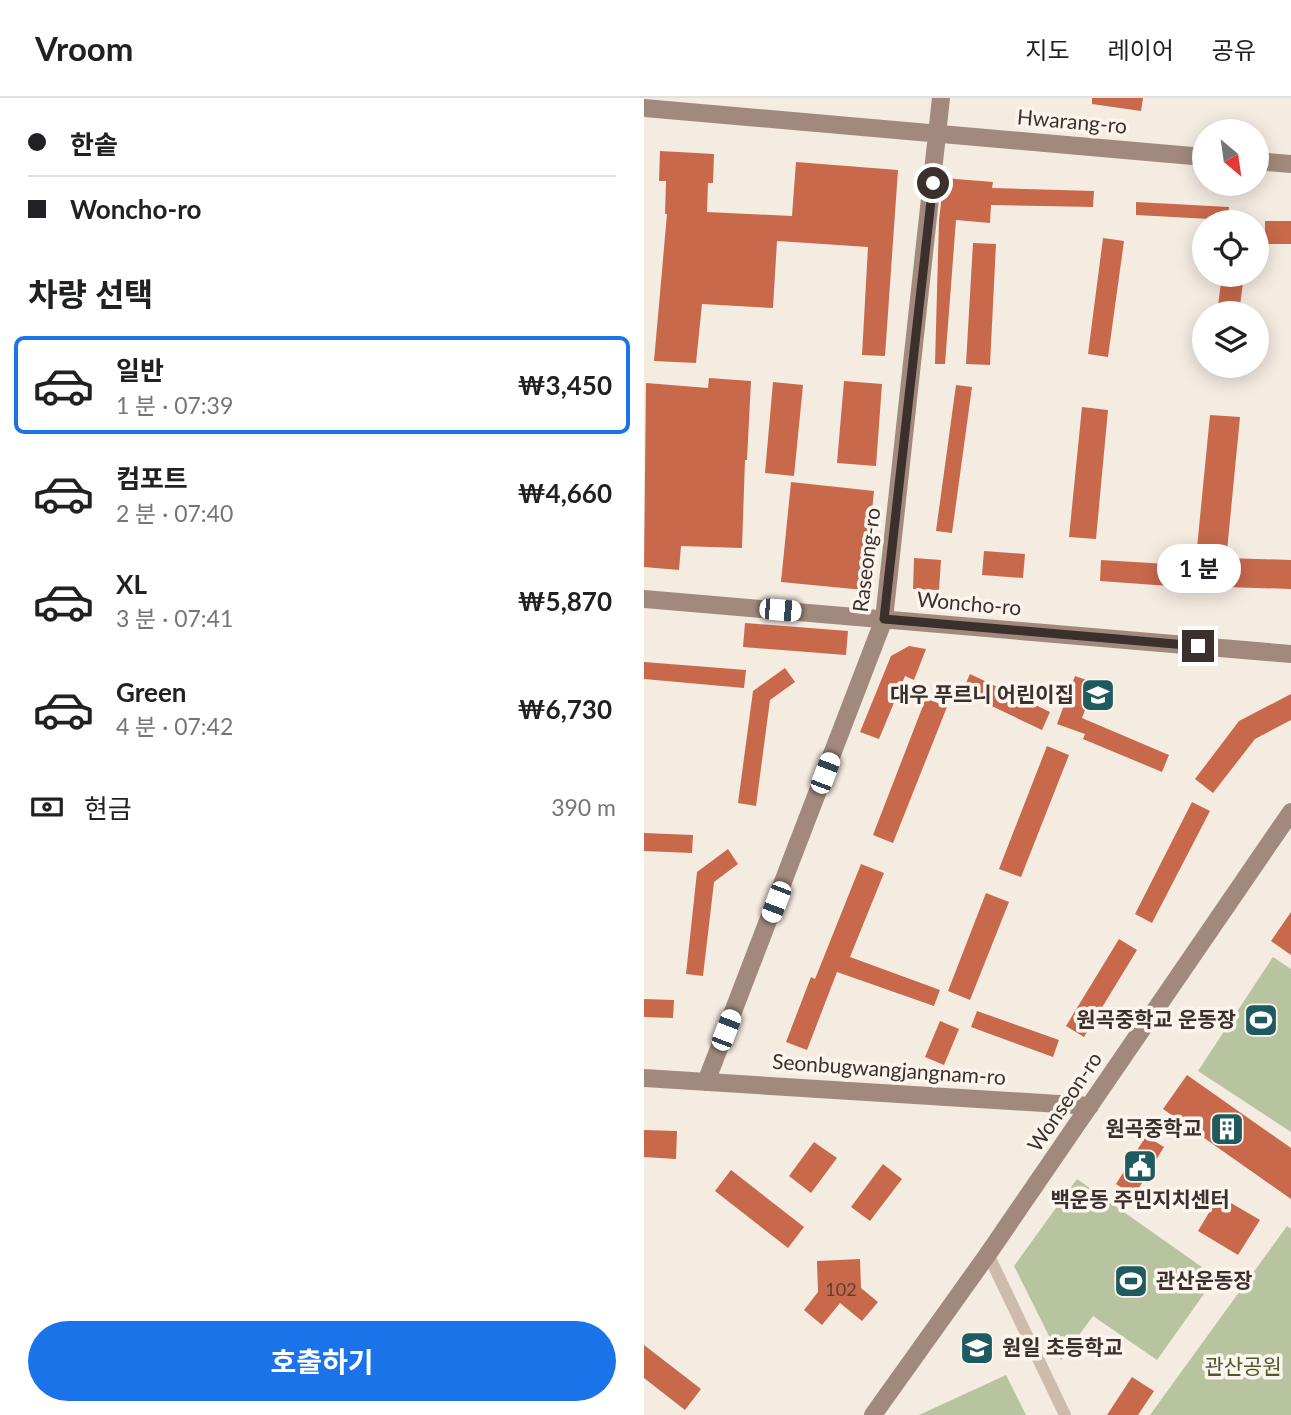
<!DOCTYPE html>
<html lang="ko">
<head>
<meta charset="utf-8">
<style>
  :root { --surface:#fff; --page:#f2f2f2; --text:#202124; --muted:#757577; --line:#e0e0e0; --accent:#1a73e8 }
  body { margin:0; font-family:Lato,"Noto Sans KR",sans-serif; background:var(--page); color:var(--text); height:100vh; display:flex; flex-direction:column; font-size:26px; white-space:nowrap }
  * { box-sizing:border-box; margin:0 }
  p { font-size:23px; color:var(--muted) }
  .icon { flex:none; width:38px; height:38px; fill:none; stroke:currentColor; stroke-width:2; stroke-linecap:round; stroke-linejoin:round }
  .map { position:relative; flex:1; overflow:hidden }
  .side { display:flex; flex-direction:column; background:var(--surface); width:644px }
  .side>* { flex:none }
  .top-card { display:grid; align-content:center; height:154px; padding:0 28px; background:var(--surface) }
  .needle { width:46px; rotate:151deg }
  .controls { position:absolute; left:548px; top:21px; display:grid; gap:14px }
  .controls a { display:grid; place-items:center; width:77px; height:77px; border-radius:50%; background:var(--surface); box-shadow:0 4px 18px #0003; font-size:35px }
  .end { position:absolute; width:32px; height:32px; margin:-16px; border:9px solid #3b302b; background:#fff; box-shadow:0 0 0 4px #fff }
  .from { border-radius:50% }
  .bubble { position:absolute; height:49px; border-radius:24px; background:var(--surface); box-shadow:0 4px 18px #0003; font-size:23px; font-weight:700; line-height:49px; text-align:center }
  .car { position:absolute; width:21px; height:42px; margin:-21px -10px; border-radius:9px; box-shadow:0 0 5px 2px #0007; background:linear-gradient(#fff 24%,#345 0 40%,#fff 0 76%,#345 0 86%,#fff 0) }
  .top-card b { display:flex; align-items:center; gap:24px; height:66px; font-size:26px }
  .top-card b+b { border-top:2px solid var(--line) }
  .top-card i { width:18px; height:18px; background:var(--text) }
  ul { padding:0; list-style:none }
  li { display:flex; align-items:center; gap:21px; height:98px; margin:0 14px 10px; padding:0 14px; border:4px solid transparent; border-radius:10px }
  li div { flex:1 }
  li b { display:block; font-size:26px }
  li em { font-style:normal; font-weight:700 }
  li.on { border-color:var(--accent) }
  li>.icon { width:63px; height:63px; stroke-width:1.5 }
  h2 { padding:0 28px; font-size:32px; line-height:84px }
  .pay { display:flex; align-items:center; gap:18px; height:77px; padding:0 28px; font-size:26px }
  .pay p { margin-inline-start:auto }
  .cta { display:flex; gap:14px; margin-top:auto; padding:14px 28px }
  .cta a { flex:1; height:80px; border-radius:42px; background:var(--accent); color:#fff; font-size:28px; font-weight:700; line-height:80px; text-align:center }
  header { display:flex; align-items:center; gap:42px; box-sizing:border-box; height:98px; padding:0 35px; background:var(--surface); border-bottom:2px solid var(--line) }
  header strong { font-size:33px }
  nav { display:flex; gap:38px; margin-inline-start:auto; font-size:24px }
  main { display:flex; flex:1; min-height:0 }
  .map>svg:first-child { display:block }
  .green { fill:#b8c4a0 }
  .building { fill:#c8694b }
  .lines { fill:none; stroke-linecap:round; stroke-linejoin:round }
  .street { stroke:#cdbbac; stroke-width:12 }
  .secondary { stroke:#a18a7d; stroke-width:18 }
  .route { stroke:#3b302b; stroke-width:9 }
  .labels { text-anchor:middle; stroke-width:7; stroke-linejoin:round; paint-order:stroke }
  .number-label { font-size:18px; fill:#5e3e33 }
  .street-label { font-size:21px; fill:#3b302b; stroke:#fbf5ee }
  .poi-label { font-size:21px; font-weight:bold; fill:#3b302b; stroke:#fbf5ee; text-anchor:end }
  .park-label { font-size:21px; fill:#4a5a2e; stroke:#fbf5ee }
</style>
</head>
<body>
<header>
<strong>Vroom</strong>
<nav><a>지도</a><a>레이어</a><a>공유</a></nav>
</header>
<main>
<section class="side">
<div class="top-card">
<b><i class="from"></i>한솥</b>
<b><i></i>Woncho-ro</b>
</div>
<h2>차량 선택</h2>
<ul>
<li class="on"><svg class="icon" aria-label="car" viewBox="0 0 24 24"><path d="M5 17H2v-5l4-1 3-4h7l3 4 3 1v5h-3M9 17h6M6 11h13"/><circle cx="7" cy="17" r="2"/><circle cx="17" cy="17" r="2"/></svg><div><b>일반</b><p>1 분 · 07:39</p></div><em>₩3,450</em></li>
<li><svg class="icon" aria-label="car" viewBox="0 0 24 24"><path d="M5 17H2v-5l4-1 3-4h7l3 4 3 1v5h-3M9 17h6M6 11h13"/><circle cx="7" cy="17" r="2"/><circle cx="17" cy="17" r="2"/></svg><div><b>컴포트</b><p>2 분 · 07:40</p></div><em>₩4,660</em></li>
<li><svg class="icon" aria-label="car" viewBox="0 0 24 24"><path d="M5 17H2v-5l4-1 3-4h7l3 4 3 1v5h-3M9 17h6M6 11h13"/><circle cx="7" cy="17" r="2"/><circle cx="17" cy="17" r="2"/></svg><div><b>XL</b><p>3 분 · 07:41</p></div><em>₩5,870</em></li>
<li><svg class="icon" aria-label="car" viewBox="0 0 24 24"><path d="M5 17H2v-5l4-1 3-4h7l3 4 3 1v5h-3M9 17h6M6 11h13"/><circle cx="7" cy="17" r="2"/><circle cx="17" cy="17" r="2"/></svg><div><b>Green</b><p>4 분 · 07:42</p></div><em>₩6,730</em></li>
</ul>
<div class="pay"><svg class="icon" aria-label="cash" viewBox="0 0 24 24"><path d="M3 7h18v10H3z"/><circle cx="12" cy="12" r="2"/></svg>현금<p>390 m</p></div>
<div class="cta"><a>호출하기</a></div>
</section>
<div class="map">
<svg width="647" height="1317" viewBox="0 0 647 1317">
  <rect width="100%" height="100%" fill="#f4ebe1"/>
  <path class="green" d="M629 859 647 871V1034L554 973Z
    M433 1081 572 1179 513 1262 449 1218 417 1262 370 1168Z
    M643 1128 647 1131V1317H506Z
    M362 1277 382 1317H275Z"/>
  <path class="building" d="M448 0H499L497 13 448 6Z
    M16 53 70 56 69 85H64L63 114 148 118 152 64 254 72 241 258 218 257 224 149 133 143 129 210 58 206 52 265 10 263 23 116H21L22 83H15Z
    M300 80 349 84 348 90 450 93 449 109 347 107 346 125 312 122 301 266H291L295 122Z
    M492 104 585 109 584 122 492 117Z
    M621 123H647V146H621Z
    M459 140 480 143 464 259 444 256Z
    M329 145 352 146 346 267 322 266Z
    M578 177H600L595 215H573Z
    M65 280 107 283 103 362H101L98 450 37 448 35 472 0 469 2 285 64 290Z
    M200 283 238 286 232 368 193 365Z
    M129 284 159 287 150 378 121 375Z
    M312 287 328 289 308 435 292 433Z
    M438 309 464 312 452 441 425 439Z
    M566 317 596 319 583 453 553 450Z
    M147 384 230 393 220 492 137 484Z
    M340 453 381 456 379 480 338 477Z
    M270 460 297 462 295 492 269 491Z
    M581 460 647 462V491L580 489Z
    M457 462 540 467 539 489 456 483Z
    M101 525 204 533 202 557 99 549Z
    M265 548 282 551 270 582 261 578 235 641 216 634 247 558Z
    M0 564 102 572 100 590 0 581Z
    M141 570 151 584 126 602 112 708 94 705 109 593Z
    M326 576 406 614 398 632 318 594Z
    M431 578 451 585 438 620 525 657 518 674 439 641 441 636 413 626Z
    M647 596V622L611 641 569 695 551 681 595 623Z
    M282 600 303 609 249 745 229 737Z
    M403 648 425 657 377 779 355 771Z
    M548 704 566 713 508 825 491 816Z
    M0 735 49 737 48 755 0 753Z
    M84 751 94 766 70 784 59 878 42 876 53 774Z
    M217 766 240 775 206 859 296 892 290 908 193 874 163 952 142 944 167 879 171 881Z
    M342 795 365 804 326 902 304 893Z
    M647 814V857L627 843Z
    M475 841 493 852 440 939 422 928Z
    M0 901 30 902 29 920 0 919Z
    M333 913 415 942 409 959 327 929Z
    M296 923 315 931 300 967 281 959Z
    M543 977 647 1050V1101L519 1011Z
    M0 1032 33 1033 32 1061 0 1059Z
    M502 1038 520 1049 490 1098 472 1086Z
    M170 1044 193 1060 167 1095 145 1078Z
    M239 1066 258 1081 226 1123 207 1109Z
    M87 1072 160 1129 144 1150 71 1093Z
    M575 1098 616 1122 594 1157 554 1133Z
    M216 1161 217 1190 234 1204 218 1223 196 1205 178 1227 160 1212 174 1194 173 1163Z
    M0 1247 57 1291 41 1312 0 1280Z
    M488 1279 510 1293 494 1317H463Z"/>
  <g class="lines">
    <path class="street" d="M344 1156 421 1317"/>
    <path class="secondary" d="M0 10 560 59
      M612 63 647 66
      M0 501 647 556
      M0 980 446 1008
      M62 984 240 521 297 0
      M229 1317 344 1156 647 714"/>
  </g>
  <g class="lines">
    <path class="route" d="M289 85 240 521 554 548"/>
  </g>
  <defs>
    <g id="school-square" transform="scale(1.75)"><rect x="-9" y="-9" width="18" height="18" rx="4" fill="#1f5a5e" stroke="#fbf5ee"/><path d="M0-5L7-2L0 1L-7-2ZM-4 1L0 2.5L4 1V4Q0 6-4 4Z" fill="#fff"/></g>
    <g id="stadium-square" transform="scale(1.75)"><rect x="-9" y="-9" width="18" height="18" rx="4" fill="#1f5a5e" stroke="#fbf5ee"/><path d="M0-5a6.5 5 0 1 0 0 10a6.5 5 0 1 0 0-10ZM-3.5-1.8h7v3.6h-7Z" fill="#fff"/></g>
    <g id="building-square" transform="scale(1.75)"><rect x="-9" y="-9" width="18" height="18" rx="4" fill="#1f5a5e" stroke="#fbf5ee"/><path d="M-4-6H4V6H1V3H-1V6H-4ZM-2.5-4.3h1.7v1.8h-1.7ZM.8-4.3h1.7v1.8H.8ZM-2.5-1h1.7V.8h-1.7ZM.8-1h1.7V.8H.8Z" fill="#fff"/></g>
    <g id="civic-square" transform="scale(1.75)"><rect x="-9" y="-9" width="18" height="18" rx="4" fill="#1f5a5e" stroke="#fbf5ee"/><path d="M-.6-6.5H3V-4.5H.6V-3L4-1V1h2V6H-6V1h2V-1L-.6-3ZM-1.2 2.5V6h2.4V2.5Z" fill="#fff"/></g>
  </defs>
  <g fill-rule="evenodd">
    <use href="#school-square" x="454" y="597"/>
    <use href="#stadium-square" x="617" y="922"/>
    <use href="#building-square" x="583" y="1031"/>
    <use href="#civic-square" x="496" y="1068"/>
    <use href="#stadium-square" x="487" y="1183"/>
    <use href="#school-square" x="333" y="1250"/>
  </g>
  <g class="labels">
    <g class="number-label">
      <text x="197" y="1198">102</text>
    </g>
    <g class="street-label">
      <text transform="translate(428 24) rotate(5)" y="7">Hwarang-ro</text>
      <text transform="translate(223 462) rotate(-83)" y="7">Raseong-ro</text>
      <text transform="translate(325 506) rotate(5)" y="7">Woncho-ro</text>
      <text transform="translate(245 972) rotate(4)" y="7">Seonbugwangjangnam-ro</text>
      <text transform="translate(421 1004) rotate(-56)" y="7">Wonseon-ro</text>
    </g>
    <g class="poi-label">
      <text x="430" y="604">대우 푸르니 어린이집</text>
      <text x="592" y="929">원곡중학교 운동장</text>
      <text x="558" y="1038">원곡중학교</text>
      <text x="496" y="1109" text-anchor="middle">백운동 주민지치센터</text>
      <text x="512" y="1190" text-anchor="start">관산운동장</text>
      <text x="358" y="1257" text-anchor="start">원일 초등학교</text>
    </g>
    <g class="park-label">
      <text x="599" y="1276">관산공원</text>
    </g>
  </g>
</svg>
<div class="controls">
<a><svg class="needle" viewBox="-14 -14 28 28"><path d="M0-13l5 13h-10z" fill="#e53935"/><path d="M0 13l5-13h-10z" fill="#757577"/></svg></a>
<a><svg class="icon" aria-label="locate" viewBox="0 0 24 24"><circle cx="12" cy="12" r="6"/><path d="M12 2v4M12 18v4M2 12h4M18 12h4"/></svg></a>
<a><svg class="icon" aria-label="layers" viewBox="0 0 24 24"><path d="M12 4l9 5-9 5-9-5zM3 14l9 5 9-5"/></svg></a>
</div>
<i class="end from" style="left:289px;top:85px"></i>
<i class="end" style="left:554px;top:548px"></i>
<div class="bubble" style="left:513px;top:446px;width:84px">1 분</div>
<i class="car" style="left:136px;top:512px;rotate:95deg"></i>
<i class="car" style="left:181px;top:675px;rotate:21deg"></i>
<i class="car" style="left:132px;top:804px;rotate:201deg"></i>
<i class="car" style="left:82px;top:932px;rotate:21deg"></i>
</div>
</main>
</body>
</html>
